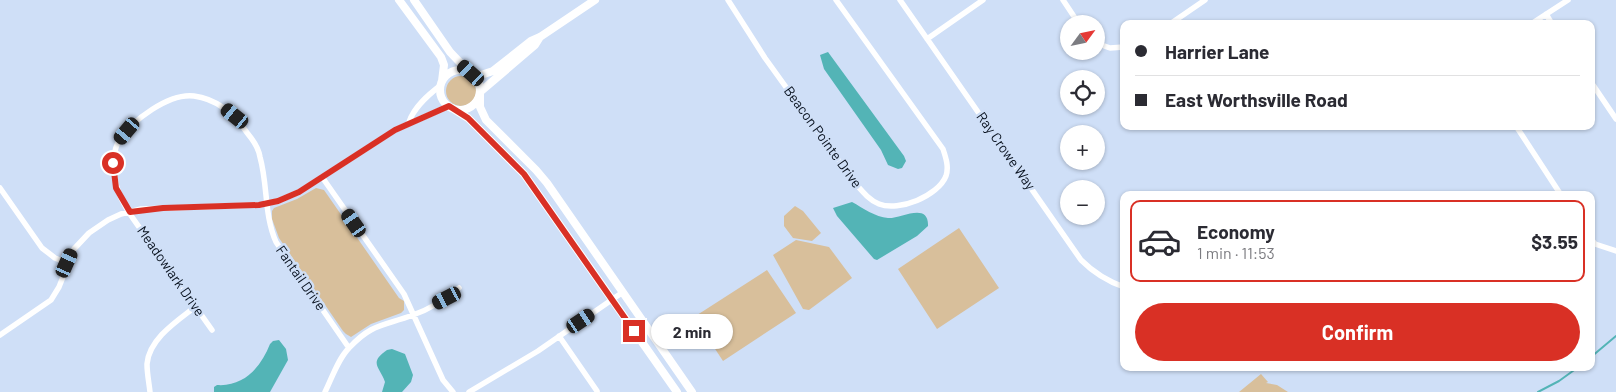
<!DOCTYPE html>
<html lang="en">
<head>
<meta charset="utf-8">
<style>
  :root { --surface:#fff; --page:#f2f2f3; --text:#2b2b33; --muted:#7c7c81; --line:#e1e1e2; --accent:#d93025 }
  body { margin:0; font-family:Barlow,sans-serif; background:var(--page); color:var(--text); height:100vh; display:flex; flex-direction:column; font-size:19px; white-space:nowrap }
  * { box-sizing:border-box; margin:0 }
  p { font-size:16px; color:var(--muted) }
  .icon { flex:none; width:28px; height:28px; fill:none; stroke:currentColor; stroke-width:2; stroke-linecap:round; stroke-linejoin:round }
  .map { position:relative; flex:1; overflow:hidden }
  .drawer { position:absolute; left:1120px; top:191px; width:475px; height:180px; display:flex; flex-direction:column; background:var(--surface); border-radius:10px; box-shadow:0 1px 4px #0004 }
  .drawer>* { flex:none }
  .top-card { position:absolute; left:1120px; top:20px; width:475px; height:110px; border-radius:10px; box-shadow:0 1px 4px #0004; display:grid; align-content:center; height:110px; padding:0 15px; background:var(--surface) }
  .needle { width:32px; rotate:57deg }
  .controls { position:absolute; left:1060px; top:15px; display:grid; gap:10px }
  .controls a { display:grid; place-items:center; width:45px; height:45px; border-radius:50%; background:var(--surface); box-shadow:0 1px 4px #0004; font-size:25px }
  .end { position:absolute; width:22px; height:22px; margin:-11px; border:6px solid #d93025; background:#fff; box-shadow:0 0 0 2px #fff }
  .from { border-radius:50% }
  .bubble { position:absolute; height:35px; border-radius:18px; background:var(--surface); box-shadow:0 1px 4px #0004; font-size:16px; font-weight:700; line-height:35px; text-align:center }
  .car { position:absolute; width:15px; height:30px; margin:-15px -8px; border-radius:6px; box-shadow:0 0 4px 1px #0007; background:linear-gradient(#222 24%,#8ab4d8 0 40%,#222 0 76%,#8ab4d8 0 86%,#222 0) }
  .top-card b { display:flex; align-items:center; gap:18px; height:48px; font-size:19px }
  .top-card b+b { border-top:1px solid var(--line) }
  .top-card i { width:12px; height:12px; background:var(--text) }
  ul { padding:9px 0 0; list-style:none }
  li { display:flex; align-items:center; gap:15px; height:82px; margin:0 10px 8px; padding:0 5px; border:2px solid transparent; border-radius:10px }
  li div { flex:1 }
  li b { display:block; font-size:19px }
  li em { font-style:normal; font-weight:700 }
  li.current { border-color:var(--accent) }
  li>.icon { width:45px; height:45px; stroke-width:1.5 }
  .action { display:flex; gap:10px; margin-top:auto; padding:10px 15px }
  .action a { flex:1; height:58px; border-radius:30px; background:var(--accent); color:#fff; font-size:20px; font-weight:700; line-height:58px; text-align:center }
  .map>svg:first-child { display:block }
  .green { fill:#d8bf9b }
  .water { fill:#53b4b6 }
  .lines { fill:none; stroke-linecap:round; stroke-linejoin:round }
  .stream { stroke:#53b4b6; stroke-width:2 }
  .street { stroke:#fff; stroke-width:5.5 }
  .secondary { stroke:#fff; stroke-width:8 }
  .route { stroke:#d93025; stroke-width:6 }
  .labels { text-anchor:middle; stroke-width:5; stroke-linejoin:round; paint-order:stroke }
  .street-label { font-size:14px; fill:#060f1c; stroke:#cfdff7 }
</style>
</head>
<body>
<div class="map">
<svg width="1616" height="392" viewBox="0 0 1616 392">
  <rect width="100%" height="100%" fill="#cfdff7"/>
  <path class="green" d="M446 91a15 15 0 1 1 30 0a15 15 0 1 1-30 0Z
    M316 188 324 190 399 298 404 301V310L401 313 371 324 351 337 346 334 343 331 279 238 272 219V211L274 208 297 199Z
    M795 206 803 211 821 233 812 241 793 238 784 226V216Z
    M959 228 999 288 937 329 898 269Z
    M796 240 829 247 852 278 809 310 803 309 773 255Z
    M767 270 796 313 723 361 694 317Z
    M1261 374 1268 382 1266 383 1277 385 1288 392H1239Z"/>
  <path class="water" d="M828 52 904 156 906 161 902 168 898 169 888 165 881 150 824 69 820 55Z
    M852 202C863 208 875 217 888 218 900 219 929 201 928 226L917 236 877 260 874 259 837 216 833 208Z
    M279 340 286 349 288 360 270 392H214V387L217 385C244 387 261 367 270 344L273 341Z
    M392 349 405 354 413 375 411 382 402 392H382L385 382C380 367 368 363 387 350Z"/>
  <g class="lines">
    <path class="stream" d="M1591 357 1616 336
      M1538 392 1559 381 1577 368"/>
    <path class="street" d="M728 0 765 58 855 183C862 191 869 200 879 204 899 212 938 196 946 176 949 167 946 158 943 149L836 0
      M900 0 1081 260C1093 272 1107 281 1124 287
      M1063 0 1079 24
      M1546 14 1552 24
      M1170 24 1205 0
      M1531 24 1568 0
      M927 39 983 0
      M1096 43 1110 48 1124 47
      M1591 82 1616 119
      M409 122C414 107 428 95 441 85
      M1516 126 1561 195
      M322 177 404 294 443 380 453 392
      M0 188 42 248 55 258 67 263
      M1591 239 1595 244 1616 251
      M212 330C192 302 173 274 153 246 139 226 118 203 115 178 113 167 113 150 119 141 132 120 169 93 194 96 218 99 235 115 248 134 253 140 259 150 260 157 268 186 264 215 276 242L349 348
      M0 335 51 300 59 287 74 249 89 233 108 220 121 214 141 209 259 205 278 201 299 192 395 130 449 106
      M559 336 597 391
      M150 392C149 383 147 373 147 364 149 339 177 321 195 307
      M325 392C332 378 338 359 349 348 372 323 384 326 413 315 430 309 446 299 459 288
      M469 392 538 351 623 292"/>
    <path class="secondary" d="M399 0 441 57 444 65 442 81
      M414 0 450 52 469 72
      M440 90a20 20 0 1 1 40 0a20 20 0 1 1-40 0Z
      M475 77 493 71 531 41 540 37 595 0
      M480 92 535 45 540 37
      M480 94V107L486 120 536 170 547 183 692 392
      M452 108 468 118 524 174 677 392"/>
  </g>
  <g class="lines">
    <path class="route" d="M113 163 116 188 130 212 163 208 259 205 278 201 299 192 395 130 449 106 468 118 524 174 634 331"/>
  </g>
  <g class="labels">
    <g class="street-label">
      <text transform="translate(823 137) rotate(54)" y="5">Beacon Pointe Drive</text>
      <text transform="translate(1006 151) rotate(55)" y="5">Ray Crowe Way</text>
      <text transform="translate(171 271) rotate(55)" y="5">Meadowlark Drive</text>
      <text transform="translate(301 278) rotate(55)" y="5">Fantail Drive</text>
    </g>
  </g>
</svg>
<div class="controls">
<a><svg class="needle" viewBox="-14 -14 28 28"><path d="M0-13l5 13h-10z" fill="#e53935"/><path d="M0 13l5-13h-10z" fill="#7c7c81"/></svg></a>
<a><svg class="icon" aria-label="locate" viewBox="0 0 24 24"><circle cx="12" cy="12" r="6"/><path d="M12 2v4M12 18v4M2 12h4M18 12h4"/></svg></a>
<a>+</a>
<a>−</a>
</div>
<i class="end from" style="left:113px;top:163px"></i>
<i class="end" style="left:634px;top:331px"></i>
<div class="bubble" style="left:651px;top:314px;width:82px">2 min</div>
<i class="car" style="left:471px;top:73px;rotate:312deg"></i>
<i class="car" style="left:235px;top:116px;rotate:309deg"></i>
<i class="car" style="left:127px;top:131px;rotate:220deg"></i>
<i class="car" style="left:354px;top:223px;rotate:325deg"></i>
<i class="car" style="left:67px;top:263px;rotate:24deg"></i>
<i class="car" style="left:447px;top:298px;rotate:243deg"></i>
<i class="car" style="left:581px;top:321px;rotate:56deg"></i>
<div class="top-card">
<b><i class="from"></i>Harrier Lane</b>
<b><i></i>East Worthsville Road</b>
</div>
<section class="drawer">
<ul>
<li class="current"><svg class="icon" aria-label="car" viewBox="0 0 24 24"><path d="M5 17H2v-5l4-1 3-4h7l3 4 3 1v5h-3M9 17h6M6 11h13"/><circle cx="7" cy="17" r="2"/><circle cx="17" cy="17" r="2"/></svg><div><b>Economy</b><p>1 min · 11:53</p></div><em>$3.55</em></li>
</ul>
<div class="action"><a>Confirm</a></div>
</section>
</div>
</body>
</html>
